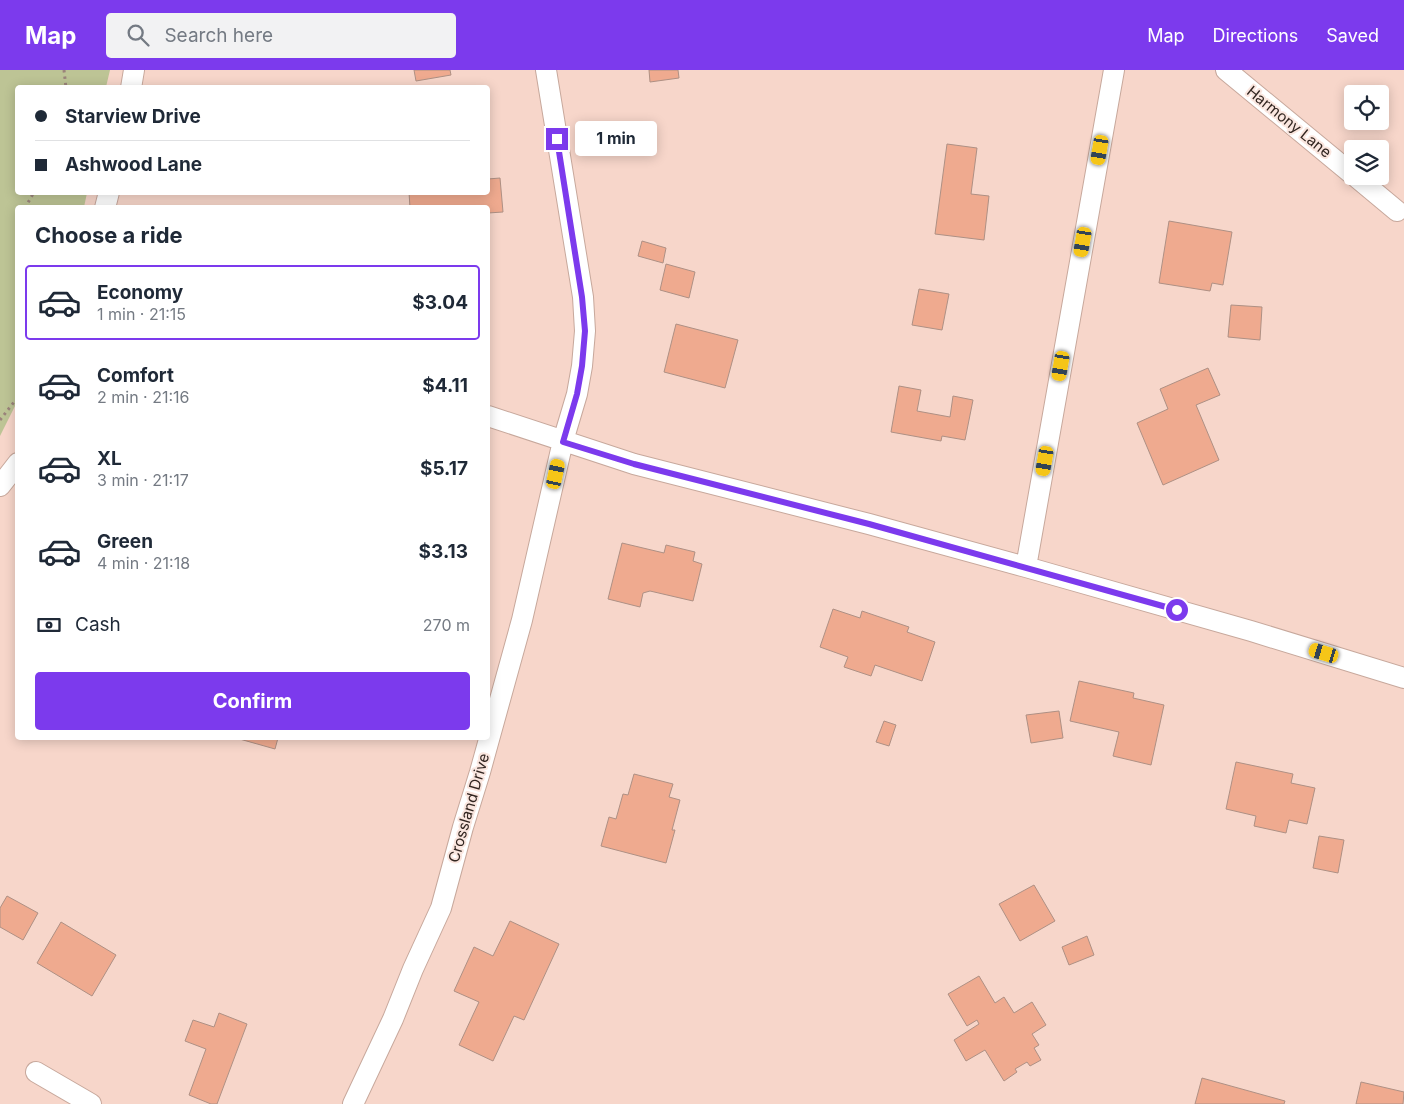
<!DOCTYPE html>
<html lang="en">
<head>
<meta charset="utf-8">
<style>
  :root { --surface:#fff; --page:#f2f2f3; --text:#1f2937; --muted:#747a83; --line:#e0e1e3; --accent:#7c3aed }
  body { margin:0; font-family:Inter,sans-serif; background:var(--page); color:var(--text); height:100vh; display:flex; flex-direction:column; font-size:19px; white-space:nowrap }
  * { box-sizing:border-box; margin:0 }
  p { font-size:16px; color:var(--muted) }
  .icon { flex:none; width:28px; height:28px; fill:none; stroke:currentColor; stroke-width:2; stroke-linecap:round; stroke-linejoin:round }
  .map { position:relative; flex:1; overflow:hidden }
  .sheet { position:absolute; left:15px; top:135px; width:475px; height:535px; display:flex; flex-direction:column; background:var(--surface); border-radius:5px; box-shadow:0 2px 12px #0003 }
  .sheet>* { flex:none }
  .guide { position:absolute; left:15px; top:15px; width:475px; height:110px; border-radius:5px; box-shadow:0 2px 12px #0003; display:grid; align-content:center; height:110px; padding:0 20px; background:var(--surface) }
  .fabs { position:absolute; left:1344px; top:15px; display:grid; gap:10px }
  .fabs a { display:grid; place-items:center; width:45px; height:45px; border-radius:5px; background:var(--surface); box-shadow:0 2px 12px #0003; font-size:25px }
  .end { position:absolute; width:22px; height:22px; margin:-11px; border:6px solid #7c3aed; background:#fff; box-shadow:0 0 0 2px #fff }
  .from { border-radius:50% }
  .bubble { position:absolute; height:35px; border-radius:5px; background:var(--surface); box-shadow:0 2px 12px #0003; font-size:16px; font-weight:700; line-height:35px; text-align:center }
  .car { position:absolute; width:15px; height:30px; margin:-15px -8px; border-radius:6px; box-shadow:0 0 4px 1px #0007; background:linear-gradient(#f5c518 24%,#345 0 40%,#f5c518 0 76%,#345 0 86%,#f5c518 0) }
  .guide b { display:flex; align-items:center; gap:18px; height:48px; font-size:19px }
  .guide b+b { border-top:1px solid var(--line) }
  .guide i { width:12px; height:12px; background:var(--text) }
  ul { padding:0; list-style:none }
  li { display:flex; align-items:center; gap:15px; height:75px; margin:0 10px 8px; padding:0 10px; border:2px solid transparent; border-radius:5px }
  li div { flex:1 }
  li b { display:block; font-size:19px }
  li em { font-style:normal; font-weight:700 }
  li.on { border-color:var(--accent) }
  li>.icon { width:45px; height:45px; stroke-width:1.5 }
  h2 { padding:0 20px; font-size:22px; line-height:60px }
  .pay { display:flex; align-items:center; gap:12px; height:55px; padding:0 20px; font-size:19px }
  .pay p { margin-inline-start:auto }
  .button { display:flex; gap:10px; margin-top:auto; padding:10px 20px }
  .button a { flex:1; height:58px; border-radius:5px; background:var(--accent); color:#fff; font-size:20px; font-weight:700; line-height:58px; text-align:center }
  header { display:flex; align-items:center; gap:30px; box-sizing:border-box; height:70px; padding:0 25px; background:var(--accent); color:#fff }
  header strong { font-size:24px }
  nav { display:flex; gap:28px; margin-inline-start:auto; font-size:18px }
  .search { width:350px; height:45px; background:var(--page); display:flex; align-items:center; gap:12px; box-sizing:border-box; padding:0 18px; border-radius:5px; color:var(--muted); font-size:19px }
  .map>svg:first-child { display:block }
  .green { fill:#bdc495 }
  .building { fill:#efaa8f; stroke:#ae9084 }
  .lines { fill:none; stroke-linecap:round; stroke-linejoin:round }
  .minor-casing { stroke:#c7a89c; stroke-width:22 }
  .path { stroke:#9b847b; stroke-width:3; stroke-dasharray:2.5 4; stroke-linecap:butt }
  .minor { stroke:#fff; stroke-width:20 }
  .route { stroke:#7c3aed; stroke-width:6 }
  .labels { text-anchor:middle; stroke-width:4; stroke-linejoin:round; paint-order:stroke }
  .street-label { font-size:15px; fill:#322621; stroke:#fae6df }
</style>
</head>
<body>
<header>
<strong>Map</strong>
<div class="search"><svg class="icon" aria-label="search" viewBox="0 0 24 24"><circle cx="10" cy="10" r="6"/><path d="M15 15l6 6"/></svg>Search here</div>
<nav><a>Map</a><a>Directions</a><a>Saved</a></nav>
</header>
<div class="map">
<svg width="1404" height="1034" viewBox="0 0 1404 1034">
  <rect width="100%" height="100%" fill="#f7d6ca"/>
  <path class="green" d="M0 0H110L106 17 18 18V122L87 123 84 137 18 138 17 332 0 366Z"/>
  <path class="building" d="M414 0H450L451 5 416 11Z
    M649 0H678L679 8 650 12Z
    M947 74 977 78 971 124 989 126 984 170 935 164Z
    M500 108 503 142 488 143V138H410L409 122H488V109Z
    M1169 151 1232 162 1223 215 1212 213 1210 221 1159 213Z
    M642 171 666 178 663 193 638 186Z
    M666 194 695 202 689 228 660 220Z
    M919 219 949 224 942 260 912 255Z
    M1231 235 1262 237 1260 270 1228 267Z
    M676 254 738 270 725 318 664 302Z
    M1208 298 1220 325 1196 335 1219 390 1163 415 1137 353 1168 339 1160 319Z
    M899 316 921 320 917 341 950 347 953 326 973 330 965 370 942 366 941 371 891 362Z
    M622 473 664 483 666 475 695 482 693 491 702 494 693 531 650 521 643 523 640 537 608 529Z
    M833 539 860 548 862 541 909 557 907 562 935 572 922 611 875 595 871 606 844 597 848 587 820 577Z
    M1079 611 1134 623 1133 628 1164 635 1151 695 1113 686 1119 662 1070 651Z
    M1059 641 1063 668 1031 673 1026 645Z
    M884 651 896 655 889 676 876 672Z
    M236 668H278L275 679Z
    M1236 692 1293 704 1291 713 1315 718 1307 754 1289 750 1286 763 1254 756 1256 746 1226 739Z
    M634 704 673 714 669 727 680 730 672 760H675L666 793 601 776 609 747 616 749 623 724 628 725Z
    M1319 766 1344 770 1338 803 1313 798Z
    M1034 815 1055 851 1020 871 999 834Z
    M7 826 38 843 23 870 0 857V838Z
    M510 851 559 874 524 950 514 946 493 991 459 975 479 932 454 921 474 877 493 886Z
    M61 852 116 885 92 926 37 893Z
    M1087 866 1094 885 1069 895 1062 877Z
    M979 906 995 933 1004 927 1014 943 1032 932 1046 955 1032 964 1039 975 1034 978 1041 990 1030 996 1027 992 1015 999 1017 1002 1004 1011 985 980 966 991 954 970 979 954 977 950 967 956 948 924Z
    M219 943 247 954 217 1034H211L189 1025 206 979 185 971 193 950 214 957Z
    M1202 1008 1285 1031 1284 1034H1195Z
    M1361 1012 1404 1022 1403 1034H1356Z"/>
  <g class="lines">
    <g class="minor-casing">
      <path id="minor" d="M1226 0 1352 104
        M131 18 134 0
        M1355 106 1397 141
        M105 138 109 122
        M488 346 634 394 869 454 1026 497 1251 561 1404 608
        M0 416 18 393
        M1026 497 1114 0
        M36 1002 91 1034
        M353 1034 393 949 413 899 441 838 463 757 480 702 522 550 563 371 577 324 582 296 585 261 583 227 546 0"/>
    </g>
    <path class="path" d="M64 0 66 18
      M25 138 34 122
      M0 350 18 327"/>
    <use href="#minor" class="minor"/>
  </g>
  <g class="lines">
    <path class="route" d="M557 69 582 227 585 261 582 296 577 324 563 372 634 394 869 454 1177 540"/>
  </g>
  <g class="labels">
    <g class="street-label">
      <text transform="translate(1289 52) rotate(39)" y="5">Harmony Lane</text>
      <text transform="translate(469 738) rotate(-74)" y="5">Crossland Drive</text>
    </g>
  </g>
</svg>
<div class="fabs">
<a><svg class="icon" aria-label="locate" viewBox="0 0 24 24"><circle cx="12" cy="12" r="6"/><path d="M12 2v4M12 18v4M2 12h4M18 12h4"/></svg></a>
<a><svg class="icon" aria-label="layers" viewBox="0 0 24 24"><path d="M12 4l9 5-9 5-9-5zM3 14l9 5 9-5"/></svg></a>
</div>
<i class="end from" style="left:1177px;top:540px"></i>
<i class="end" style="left:557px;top:69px"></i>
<div class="bubble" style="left:575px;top:51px;width:82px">1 min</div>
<i class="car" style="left:1100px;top:80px;rotate:190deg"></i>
<i class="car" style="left:1083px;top:172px;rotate:190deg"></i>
<i class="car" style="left:1061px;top:296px;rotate:190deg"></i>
<i class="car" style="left:1045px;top:391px;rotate:190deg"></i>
<i class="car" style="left:556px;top:404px;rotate:12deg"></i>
<i class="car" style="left:1324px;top:583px;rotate:287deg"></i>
<div class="guide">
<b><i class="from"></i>Starview Drive</b>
<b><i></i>Ashwood Lane</b>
</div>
<section class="sheet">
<h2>Choose a ride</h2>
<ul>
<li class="on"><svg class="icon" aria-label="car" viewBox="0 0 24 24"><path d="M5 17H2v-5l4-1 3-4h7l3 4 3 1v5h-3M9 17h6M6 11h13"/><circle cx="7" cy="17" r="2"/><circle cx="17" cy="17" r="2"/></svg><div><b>Economy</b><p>1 min · 21:15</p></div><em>$3.04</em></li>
<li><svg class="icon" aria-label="car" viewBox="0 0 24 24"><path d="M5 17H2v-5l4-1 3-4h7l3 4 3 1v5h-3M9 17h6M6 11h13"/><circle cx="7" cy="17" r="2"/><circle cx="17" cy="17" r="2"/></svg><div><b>Comfort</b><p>2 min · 21:16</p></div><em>$4.11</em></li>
<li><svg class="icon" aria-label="car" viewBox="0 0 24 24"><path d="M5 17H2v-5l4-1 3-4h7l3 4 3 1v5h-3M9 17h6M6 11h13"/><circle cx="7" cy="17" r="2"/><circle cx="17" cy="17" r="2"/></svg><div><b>XL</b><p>3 min · 21:17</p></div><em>$5.17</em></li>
<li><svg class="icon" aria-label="car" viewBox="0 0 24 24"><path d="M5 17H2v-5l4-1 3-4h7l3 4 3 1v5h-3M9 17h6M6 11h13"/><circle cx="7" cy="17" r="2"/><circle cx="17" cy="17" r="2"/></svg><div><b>Green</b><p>4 min · 21:18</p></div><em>$3.13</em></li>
</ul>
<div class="pay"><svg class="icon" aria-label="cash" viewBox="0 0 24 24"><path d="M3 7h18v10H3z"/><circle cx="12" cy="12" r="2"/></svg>Cash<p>270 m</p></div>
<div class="button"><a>Confirm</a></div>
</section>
</div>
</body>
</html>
